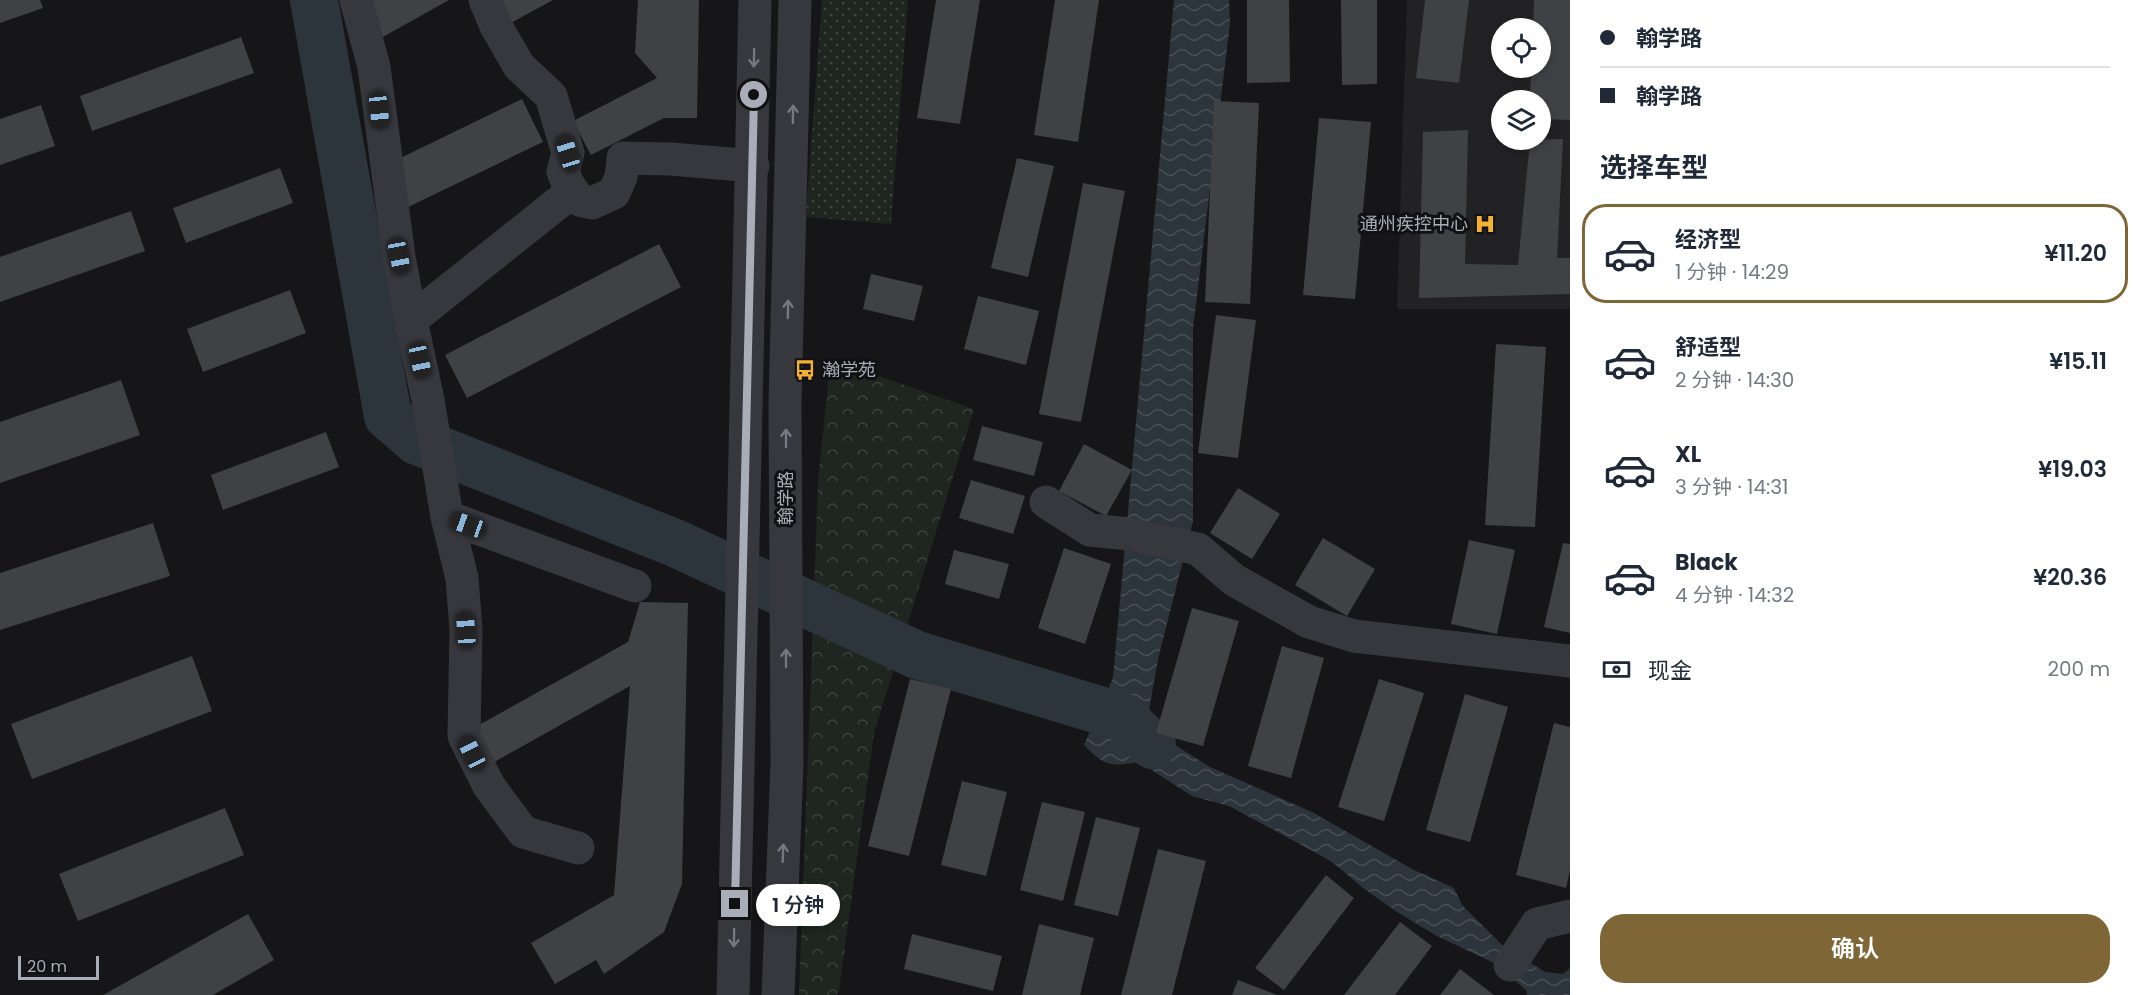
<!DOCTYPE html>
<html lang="zh">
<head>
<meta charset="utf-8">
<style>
  :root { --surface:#fff; --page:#f2f2f3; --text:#1f2937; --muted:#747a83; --line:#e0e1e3; --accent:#7e6636 }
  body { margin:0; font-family:Poppins,"Noto Sans SC",sans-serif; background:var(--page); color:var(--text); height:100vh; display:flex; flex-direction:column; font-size:22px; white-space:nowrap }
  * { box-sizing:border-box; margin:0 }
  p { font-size:20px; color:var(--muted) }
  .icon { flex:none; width:33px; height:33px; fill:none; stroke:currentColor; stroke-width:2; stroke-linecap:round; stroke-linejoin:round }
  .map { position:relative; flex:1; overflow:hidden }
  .panel { display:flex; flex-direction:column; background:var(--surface); width:570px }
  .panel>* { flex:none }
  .hud { display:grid; align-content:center; height:132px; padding:0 30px; background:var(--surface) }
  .buttons { position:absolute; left:1491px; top:18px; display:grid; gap:12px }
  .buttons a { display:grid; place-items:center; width:60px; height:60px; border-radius:50%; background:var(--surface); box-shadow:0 3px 9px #0003; font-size:30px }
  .scale { position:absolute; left:18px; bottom:15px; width:81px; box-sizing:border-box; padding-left:6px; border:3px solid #a8adb8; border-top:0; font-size:16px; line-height:21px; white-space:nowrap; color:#a8adb8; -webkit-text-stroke:4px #111113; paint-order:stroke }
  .end { position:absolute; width:27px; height:27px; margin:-14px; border:8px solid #a8adb8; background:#111; box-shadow:0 0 0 3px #111 }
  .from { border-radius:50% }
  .bubble { position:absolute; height:42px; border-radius:21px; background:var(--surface); box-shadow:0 3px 9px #0003; font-size:20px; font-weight:600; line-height:42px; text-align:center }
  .car { position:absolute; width:18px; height:36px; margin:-18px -9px; border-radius:8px; box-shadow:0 0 4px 2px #0007; background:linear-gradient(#222 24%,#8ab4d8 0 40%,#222 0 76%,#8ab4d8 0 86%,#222 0) }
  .hud b { display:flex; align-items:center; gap:21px; height:57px; font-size:22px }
  .hud b+b { border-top:2px solid var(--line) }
  .hud i { width:15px; height:15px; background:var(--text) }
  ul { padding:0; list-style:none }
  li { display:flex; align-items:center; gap:18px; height:99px; margin:0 12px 9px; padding:0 18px; border:3px solid transparent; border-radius:24px }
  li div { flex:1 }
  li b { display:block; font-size:22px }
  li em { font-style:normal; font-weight:600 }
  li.on { border-color:var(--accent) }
  li>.icon { width:54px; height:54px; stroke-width:1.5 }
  h2 { padding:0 30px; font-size:27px; line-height:72px }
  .pay { display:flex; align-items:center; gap:15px; height:66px; padding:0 30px; font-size:22px }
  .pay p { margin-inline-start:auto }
  .cta { display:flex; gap:12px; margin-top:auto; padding:12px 30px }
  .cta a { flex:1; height:69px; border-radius:24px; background:var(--accent); color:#fff; font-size:24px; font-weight:600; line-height:69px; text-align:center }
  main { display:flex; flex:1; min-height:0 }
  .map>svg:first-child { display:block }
  .built { fill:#222225; fill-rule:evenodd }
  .grass { fill:url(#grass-dots) }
  .forest { fill:url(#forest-crowns) }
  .water { fill:url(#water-waves) }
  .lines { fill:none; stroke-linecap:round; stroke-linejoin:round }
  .river { stroke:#2c353c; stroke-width:48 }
  .building { fill:#404145 }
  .minor { stroke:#37383d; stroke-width:33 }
  .oneway { stroke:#757881 }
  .route { stroke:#a8adb8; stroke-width:8 }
  .labels { text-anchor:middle; stroke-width:6; stroke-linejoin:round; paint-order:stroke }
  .poi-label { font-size:18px; fill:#a8adb8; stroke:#111113; text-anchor:end }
  .street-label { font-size:18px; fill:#a8adb8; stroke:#111113 }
</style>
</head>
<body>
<main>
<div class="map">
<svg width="1570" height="995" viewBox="0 0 1570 995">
  <defs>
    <pattern id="grass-dots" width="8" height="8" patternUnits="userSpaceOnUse" patternTransform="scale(1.5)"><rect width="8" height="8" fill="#1e261f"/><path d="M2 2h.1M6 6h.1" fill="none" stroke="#3c433d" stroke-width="1.8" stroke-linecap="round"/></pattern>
    <pattern id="forest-crowns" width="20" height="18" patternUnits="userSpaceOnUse" patternTransform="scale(1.5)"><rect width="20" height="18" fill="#1e261f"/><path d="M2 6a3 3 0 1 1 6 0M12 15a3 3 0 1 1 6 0" fill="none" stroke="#3c433d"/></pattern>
    <pattern id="water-waves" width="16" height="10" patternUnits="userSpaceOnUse" patternTransform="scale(1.5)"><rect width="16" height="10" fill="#2c353c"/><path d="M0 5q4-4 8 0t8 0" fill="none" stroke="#485056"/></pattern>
  </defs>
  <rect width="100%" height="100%" fill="#161618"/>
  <path class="built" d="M1407 0H1570V309H1397ZM1502 28H1540V68H1502ZM1502 100H1540V140H1502Z"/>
  <path class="grass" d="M822 0H908L891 224 806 217Z"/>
  <path class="forest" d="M829 374 876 375 974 409 874 733 839 991 836 995H799L818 483Z"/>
  <path class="water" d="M1174 0H1229L1230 23 1193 329V521L1158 659 1146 727 1210 767 1312 812 1412 869 1454 888 1462 905 1502 945 1545 972 1563 974 1570 968V995H1527L1526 990 1494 963 1437 936 1397 912 1363 888 1331 861 1229 806 1192 796 1139 762C1111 767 1104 766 1084 745L1113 678Z"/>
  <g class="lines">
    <path class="river" d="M314 0 388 416 417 441 675 543 917 655 1122 717 1152 745"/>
  </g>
  <path class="building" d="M0 0H40L43 8 0 23Z
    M360 0H449L381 38Z
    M494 0H553L507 25Z
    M638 0H699L697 118H664L591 155 573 121 657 78 635 53Z
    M936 0H980L960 124 917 118Z
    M1055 0H1099L1078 142 1034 135Z
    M1247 0H1289L1290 82 1247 83Z
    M1341 0H1377V84L1342 85Z
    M1425 0H1469L1459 83 1416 78Z
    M1534 0H1570V120L1540 119V100H1530L1531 68H1540V28H1533Z
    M241 37 254 73 92 131 80 96Z
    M522 99 543 142 408 207 388 164Z
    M1214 101 1259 103 1250 304 1205 302Z
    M41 105 55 146 0 165V119Z
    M1319 118 1371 122 1355 299 1303 295Z
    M1468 130 1465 264 1518 265 1530 140 1563 139 1557 258H1570V294L1419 298 1423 132Z
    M1017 158 1054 166 1028 277 991 268Z
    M280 168 293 203 186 243 173 208Z
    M1083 183 1125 191 1081 422 1039 414Z
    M131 211 145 251 0 302V257Z
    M659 244 681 287 467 398 445 355Z
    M871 274 923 286 914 321 863 309Z
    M290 290 306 333 203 372 187 329Z
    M978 296 1039 311 1026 365 964 349Z
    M1216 315 1256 320 1238 458 1198 453Z
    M1496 344 1546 347 1535 527 1485 525Z
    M121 380 140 435 0 483V422Z
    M982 426 1043 442 1034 476 973 460Z
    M326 432 339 467 223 510 211 475Z
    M1084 444 1132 470 1106 516 1059 491Z
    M971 480 1025 496 1013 534 959 518Z
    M1238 488 1280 514 1252 559 1210 533Z
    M153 523 170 576 0 630V573Z
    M1323 538 1375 569 1347 616 1295 585Z
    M1469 540 1515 550 1497 634 1451 624Z
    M1563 543 1570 544V633L1544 627Z
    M1064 548 1111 564 1085 644 1038 628Z
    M954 550 1009 564 999 599 945 584Z
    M640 602 688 603 682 884 664 932 604 974 596 960 555 984 531 943 614 895 630 686 489 765 470 730 628 642Z
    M1192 608 1239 621 1203 746 1156 733Z
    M1282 646 1324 658 1291 778 1248 766Z
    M192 656 212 711 32 779 11 724Z
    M910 679 951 689 909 856 868 846Z
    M1379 679 1424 693 1384 821 1338 807Z
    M1465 694 1508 707 1470 842 1426 830Z
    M1554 723 1570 727V871L1566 888 1516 875Z
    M962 781 1007 792 986 876 941 865Z
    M1042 802 1085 812 1063 901 1020 890Z
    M225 808 244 855 78 921 59 874Z
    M1096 817 1140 828 1118 916 1074 905Z
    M1158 849 1206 861 1172 995H1121Z
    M1326 875 1354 898 1284 990 1255 968Z
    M248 914 274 960 213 995H103Z
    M1400 922 1432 946 1395 995H1344Z
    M1039 924 1094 938 1080 995H1022Z
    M912 934 1002 956 993 991 904 969Z
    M1460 969 1494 995H1440Z
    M1238 980 1277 995H1232Z"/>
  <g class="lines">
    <path class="minor" d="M356 0 374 67 399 257 411 320 573 191
      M485 0 496 26 519 66 551 96 568 153 563 172 568 184 579 200 592 203 614 193 621 177 623 158 671 159 753 166
      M411 320 428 400 447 517 635 586
      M1046 502 1090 530 1130 534 1198 549 1234 580 1309 622 1354 636 1570 661
      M447 517 462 578 466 630 464 736 489 786 523 832 578 848
      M1510 965 1537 924 1570 916
      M733 995 755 0
      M778 995 787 764 785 404 795 0"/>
  </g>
  <defs><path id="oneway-shaft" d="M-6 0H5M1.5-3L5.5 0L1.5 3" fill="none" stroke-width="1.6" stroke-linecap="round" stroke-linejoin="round" transform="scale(1.5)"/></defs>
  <g class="oneway">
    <use href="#oneway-shaft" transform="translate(754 58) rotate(91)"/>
    <use href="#oneway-shaft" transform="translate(793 114) rotate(-89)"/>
    <use href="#oneway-shaft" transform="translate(788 309) rotate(-89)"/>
    <use href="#oneway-shaft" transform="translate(786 438) rotate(-90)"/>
    <use href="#oneway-shaft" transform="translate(786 658) rotate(-90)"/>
    <use href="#oneway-shaft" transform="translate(783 853) rotate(-88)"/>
    <use href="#oneway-shaft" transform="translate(734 938) rotate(91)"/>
  </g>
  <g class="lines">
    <path class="route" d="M735 904 754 95"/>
  </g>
  <defs>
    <g id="hospital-bare" transform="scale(1.62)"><path d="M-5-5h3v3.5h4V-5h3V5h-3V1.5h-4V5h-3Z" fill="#f2b134" stroke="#111113" stroke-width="2.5" paint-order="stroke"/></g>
    <g id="bus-bare" transform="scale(1.62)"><path d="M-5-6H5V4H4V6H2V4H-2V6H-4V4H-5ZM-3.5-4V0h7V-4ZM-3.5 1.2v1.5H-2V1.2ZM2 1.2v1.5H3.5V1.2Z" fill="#f2b134" stroke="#111113" stroke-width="2.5" paint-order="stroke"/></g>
  </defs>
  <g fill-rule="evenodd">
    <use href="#hospital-bare" x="1485" y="224"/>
    <use href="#bus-bare" x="805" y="370"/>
  </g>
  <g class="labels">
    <g class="poi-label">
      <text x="1468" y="230">通州疾控中心</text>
      <text x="822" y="376" text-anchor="start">瀚学苑</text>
    </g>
    <g class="street-label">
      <text transform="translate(786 498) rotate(-90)" y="6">翰学路</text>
    </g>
  </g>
</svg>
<div class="buttons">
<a><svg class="icon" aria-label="locate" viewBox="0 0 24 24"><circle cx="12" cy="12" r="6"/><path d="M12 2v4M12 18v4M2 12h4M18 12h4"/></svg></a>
<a><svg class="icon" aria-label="layers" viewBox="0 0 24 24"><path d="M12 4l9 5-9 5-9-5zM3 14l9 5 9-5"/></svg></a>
</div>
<div class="scale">20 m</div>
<i class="end from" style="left:754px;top:95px"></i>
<i class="end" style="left:735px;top:904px"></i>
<div class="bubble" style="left:756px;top:884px;width:84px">1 分钟</div>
<i class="car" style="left:379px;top:110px;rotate:174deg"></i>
<i class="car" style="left:568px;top:153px;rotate:343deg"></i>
<i class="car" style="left:399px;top:256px;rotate:169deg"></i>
<i class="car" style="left:420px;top:360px;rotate:168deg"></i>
<i class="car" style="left:468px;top:525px;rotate:290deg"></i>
<i class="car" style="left:466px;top:630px;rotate:356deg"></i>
<i class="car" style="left:472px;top:753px;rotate:333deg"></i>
</div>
<section class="panel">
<div class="hud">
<b><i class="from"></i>翰学路</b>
<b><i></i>翰学路</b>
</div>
<h2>选择车型</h2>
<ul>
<li class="on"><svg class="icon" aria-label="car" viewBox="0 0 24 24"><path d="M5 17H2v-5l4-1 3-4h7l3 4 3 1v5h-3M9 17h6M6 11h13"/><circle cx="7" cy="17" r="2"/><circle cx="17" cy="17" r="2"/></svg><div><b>经济型</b><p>1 分钟 · 14:29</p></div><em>¥11.20</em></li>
<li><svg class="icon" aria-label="car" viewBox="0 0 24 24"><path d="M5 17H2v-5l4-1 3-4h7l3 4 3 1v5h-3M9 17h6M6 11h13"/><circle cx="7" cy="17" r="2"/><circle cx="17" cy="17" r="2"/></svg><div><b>舒适型</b><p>2 分钟 · 14:30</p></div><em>¥15.11</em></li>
<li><svg class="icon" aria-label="car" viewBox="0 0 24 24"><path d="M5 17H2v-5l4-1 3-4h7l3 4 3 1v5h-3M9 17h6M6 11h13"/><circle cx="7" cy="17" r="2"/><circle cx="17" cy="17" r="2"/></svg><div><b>XL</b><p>3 分钟 · 14:31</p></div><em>¥19.03</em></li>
<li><svg class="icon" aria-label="car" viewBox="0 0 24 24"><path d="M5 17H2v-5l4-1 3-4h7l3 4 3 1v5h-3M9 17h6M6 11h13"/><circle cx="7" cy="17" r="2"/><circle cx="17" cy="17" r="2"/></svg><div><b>Black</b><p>4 分钟 · 14:32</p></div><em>¥20.36</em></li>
</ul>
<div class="pay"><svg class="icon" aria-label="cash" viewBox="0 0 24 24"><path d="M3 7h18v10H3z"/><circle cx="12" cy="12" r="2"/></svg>现金<p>200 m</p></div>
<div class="cta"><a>确认</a></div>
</section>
</main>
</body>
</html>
